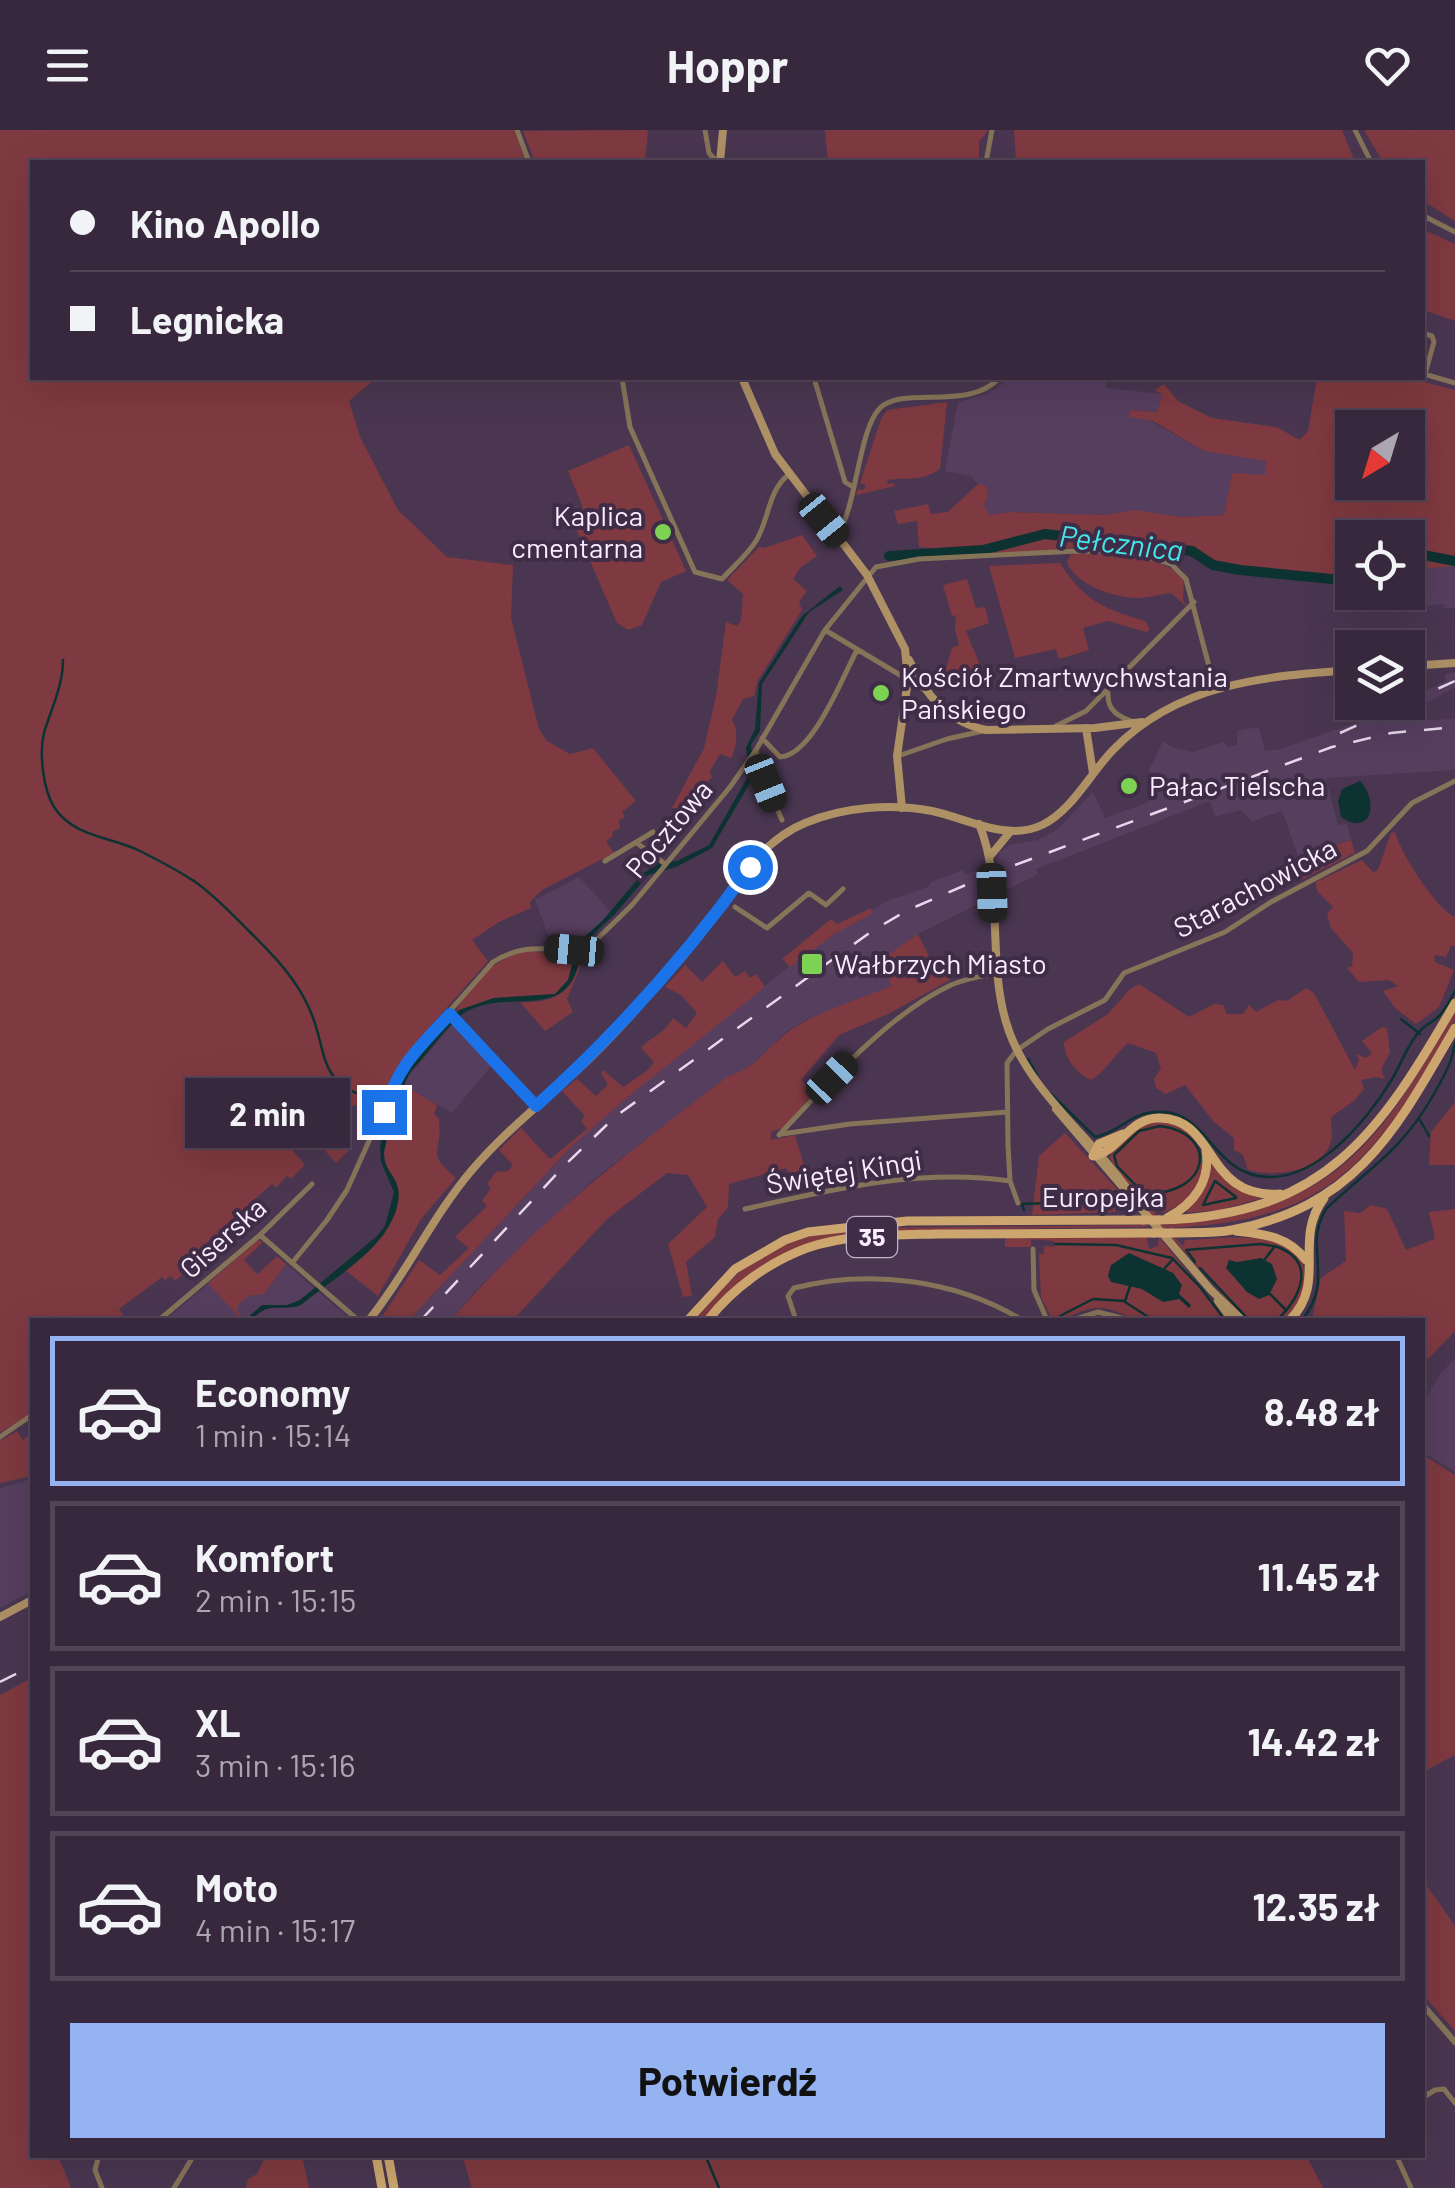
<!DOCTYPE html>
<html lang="pl">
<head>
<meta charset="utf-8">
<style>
  :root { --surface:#38283d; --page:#3f3044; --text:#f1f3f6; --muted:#aba6b0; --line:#524457; --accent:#95b2f1 }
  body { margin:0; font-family:Barlow,sans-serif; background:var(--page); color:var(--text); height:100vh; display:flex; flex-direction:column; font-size:38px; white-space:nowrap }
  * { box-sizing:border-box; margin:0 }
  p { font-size:32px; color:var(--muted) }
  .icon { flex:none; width:55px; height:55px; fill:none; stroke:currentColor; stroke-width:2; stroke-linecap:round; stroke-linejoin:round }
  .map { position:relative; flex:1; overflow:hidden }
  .sheet { position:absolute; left:30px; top:1188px; width:1395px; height:840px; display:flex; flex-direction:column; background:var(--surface); border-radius:0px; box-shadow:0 10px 40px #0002,0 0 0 2px var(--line) }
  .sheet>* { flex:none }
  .guide { position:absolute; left:30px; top:30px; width:1395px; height:220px; border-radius:0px; box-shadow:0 10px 40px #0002,0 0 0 2px var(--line); display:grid; align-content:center; height:220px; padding:0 40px; background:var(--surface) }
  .needle { width:65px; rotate:218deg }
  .fabs { position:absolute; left:1335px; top:280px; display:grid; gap:20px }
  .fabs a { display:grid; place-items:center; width:90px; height:90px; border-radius:0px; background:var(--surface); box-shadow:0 10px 40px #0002,0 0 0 2px var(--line); font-size:50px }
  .end { position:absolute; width:45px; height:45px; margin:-22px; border:12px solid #1a73e8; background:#fff; box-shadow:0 0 0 5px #fff }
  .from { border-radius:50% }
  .bubble { position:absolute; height:70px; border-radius:0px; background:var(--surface); box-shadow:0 10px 40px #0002,0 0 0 2px var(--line); font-size:32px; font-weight:700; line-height:70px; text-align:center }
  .car { position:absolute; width:30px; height:60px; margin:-30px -15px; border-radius:12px; box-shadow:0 0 8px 2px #0007; background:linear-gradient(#222 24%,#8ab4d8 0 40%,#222 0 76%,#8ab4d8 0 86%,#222 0) }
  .guide b { display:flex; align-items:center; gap:35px; height:95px; font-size:38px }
  .guide b+b { border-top:2px solid var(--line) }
  .guide i { width:25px; height:25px; background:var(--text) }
  ul { padding:18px 0 0; list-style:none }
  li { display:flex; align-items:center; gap:30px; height:150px; margin:0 20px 15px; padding:0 20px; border:5px solid var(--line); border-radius:0px }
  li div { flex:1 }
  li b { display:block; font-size:38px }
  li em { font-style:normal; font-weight:700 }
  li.current { border-color:var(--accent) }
  li>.icon { width:90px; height:90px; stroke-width:1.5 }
  .button { display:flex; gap:20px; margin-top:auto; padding:20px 40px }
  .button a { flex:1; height:115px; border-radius:0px; background:var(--accent); color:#111; font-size:40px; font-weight:700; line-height:115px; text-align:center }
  header { display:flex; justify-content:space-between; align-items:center; height:130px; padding:0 40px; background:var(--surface); font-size:45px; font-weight:700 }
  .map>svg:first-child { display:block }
  .built { fill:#563e5f }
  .green { fill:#7e3a40; fill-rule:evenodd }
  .water { fill:#0d3232 }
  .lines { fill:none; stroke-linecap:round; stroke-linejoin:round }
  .stream { stroke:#0d3232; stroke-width:2.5 }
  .river { stroke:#0d3232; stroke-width:10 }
  .minor { stroke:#867459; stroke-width:5 }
  .tertiary { stroke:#867459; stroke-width:6 }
  .secondary { stroke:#ae9065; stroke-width:8 }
  .primary { stroke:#cca66e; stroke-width:9 }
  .rail { stroke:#e7d9eb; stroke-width:2.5; stroke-dasharray:18 18; stroke-linecap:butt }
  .primary-bridge { stroke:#cca66e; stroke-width:9 }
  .route { stroke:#1a73e8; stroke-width:12 }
  .poi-dot { fill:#7dd153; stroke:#3f2c46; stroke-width:4 }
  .labels { text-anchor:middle; stroke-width:8; stroke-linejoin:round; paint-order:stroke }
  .shield { fill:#3f2c46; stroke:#c2b3c7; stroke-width:2.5 }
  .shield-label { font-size:25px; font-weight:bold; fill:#faedfe }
  .poi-label { font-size:28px; fill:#faedfe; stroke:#3f2c46; text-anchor:start }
  .street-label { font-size:28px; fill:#faedfe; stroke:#3f2c46 }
  .water-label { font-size:30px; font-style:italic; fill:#41e7ea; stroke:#3f2c46 }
</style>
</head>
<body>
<header><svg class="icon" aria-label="menu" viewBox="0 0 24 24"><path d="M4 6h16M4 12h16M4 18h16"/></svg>Hoppr<svg class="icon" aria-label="heart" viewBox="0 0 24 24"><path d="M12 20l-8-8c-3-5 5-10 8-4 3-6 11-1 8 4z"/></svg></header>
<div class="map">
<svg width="1455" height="2058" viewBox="0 0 1455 2058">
  <rect width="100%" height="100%" fill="#4a3651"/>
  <path class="built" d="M1006 248H1106V258L1162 264 1157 282 1131 280 1204 321 1267 331 1352 352 1455 366 1232 344 1224 385 1181 387 1135 380 1106 385 1010 382 989 385 984 376 988 365 986 357 978 354 971 346 945 341 958 272 987 264 1000 256Z
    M1455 436V478H1445L1444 474 1426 476 1421 439Z
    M1455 542V557L1401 588 1403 591 1455 589V640L1326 648 1338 695 1347 694 1351 710 1298 726 1282 681 1252 691 1241 680 1215 687 1210 671 1036 739 1038 744 918 804 883 829 891 856 802 892 786 902 744 942 728 946 593 1050 478 1158 451 1190H409L572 1016 629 965 828 805 887 771 928 757 931 752 963 740 965 745 996 733 1000 722 1009 715 1038 710 1058 699 1093 662 1105 688 1146 673 1153 665 1149 640 1163 611 1174 618 1193 622 1224 612 1228 617 1237 615V601L1259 597 1265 621 1277 620 1355 593 1399 573 1408 572V569L1446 551 1445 544Z
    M579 747 611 782 576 817 552 815 535 770Z
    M454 893 492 935 452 983 402 954Z
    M241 1127 268 1154 286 1134 351 1190H172L169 1187Z
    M1455 1228V1342L1423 1322 1422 1275 1441 1243Z
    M32 1349V1461L0 1478V1358Z"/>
  <path class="green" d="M0 0H514L526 32H32V248H376L349 271 360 307 398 380 447 427 513 435 511 488 539 599 547 611 570 624 593 618 636 671 622 682 625 687 619 690 620 698 612 702 613 706 606 711 614 723 542 760 530 772 531 778 499 792 472 810 488 831 411 918 380 970 343 978 338 981 341 987 328 994 352 1017 336 1033 309 1003 288 1015 305 1035 291 1049 287 1046 276 1058 272 1054 226 1095 229 1103 222 1109 216 1105 201 1118 206 1125 196 1133 191 1128 178 1139 182 1145 175 1151 171 1146 165 1150 162 1147 119 1179 125 1188 123 1190H32V1279L31 1284 0 1303Z
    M648 0 645 32H535L523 1Z
    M825 0H989L979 11V32H828Z
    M1014 0H1342L1355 32H1016Z
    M1364 0H1455V91L1423 71 1422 32H1383Z
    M1422 99 1455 114V191L1423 180Z
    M1317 248H1409L1455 260V436L1421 439V448L1408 447V408H1352V457L1214 438 1195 423 1181 418 1098 414 1041 422 932 424 931 418 919 417 917 391 898 394 894 381 928 374 931 384 948 382 978 354 986 356 988 365 984 376 989 385 1010 382 1106 385 1135 380 1181 387 1224 385 1232 343 1265 345 1266 331 1204 321 1153 291 1129 287 1131 280 1157 282 1162 265 1155 260 1164 254 1178 271 1212 288 1276 297 1300 310 1308 301ZM1352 298H1408V352H1352Z
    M947 272 940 339C922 352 907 347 887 350L888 354 894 353 895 356 856 365 858 359 864 360 866 355 860 353 881 289 887 280Z
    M629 315 686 441 661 452 642 495 628 500 617 493 570 385 583 378 568 341Z
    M802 405 817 426 800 438 793 449 807 461 799 472 802 480 758 550 754 566 743 569 732 590C739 601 737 617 731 628L720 624 710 641 712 647C701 659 691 660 690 678H672L704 618 716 566 726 492 737 496 741 490 743 464 727 450 759 417 764 418Z
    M1071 424C1106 423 1157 423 1184 448L1183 470 1187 477 1171 463C1161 464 1149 468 1138 468 1115 468 1075 455 1067 432Z
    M1060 433C1085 472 1103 478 1145 491L1150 500 1146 502 1108 491 1083 498 1089 520 1059 529 1056 519 1015 528 989 436Z
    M967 449 976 478 985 477 989 493 966 501 981 538 957 545 947 542 943 562 933 554 938 541 945 542 952 518 959 515 955 498 956 485 952 486 943 455Z
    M1395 702C1400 722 1436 779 1455 787V816H1451L1446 827 1434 825 1435 832 1454 840 1439 877 1416 894 1395 878 1383 861 1398 856 1389 850 1359 852 1347 838 1352 836 1353 823 1331 798 1327 784 1333 777 1317 761 1316 752 1362 730 1373 742 1378 740 1391 703Z
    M1351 710 1355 723 1301 750 1292 729Z
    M871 778 872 784 836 803 790 837 782 829 831 789 837 794Z
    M918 804 932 832 943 827 950 850 886 885 839 905 801 950 813 963 785 997 771 1002V1010L795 1005 810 1055 797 1058 786 1038 729 1054 728 1078 718 1089 715 1107 686 1132 692 1166 683 1167 668 1114 707 1077 688 1045 667 1043 607 1089 513 1190H451C532 1095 630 1021 728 946 757 939 772 910 797 896 825 879 860 869 891 856L882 829Z
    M528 820 574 829 568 850 555 864 494 868 456 882C470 852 496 827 528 820Z
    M580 829 583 830 567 869 573 882 545 901 520 872C557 874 569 862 580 829Z
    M723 831 735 847 745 841 750 848 756 844 765 857 629 966 572 1016 409 1190H380L419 1130 440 1145 469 1118 455 1107 487 1076 482 1071 491 1058 487 1054 496 1042 508 1041 513 1035 499 1020 521 998 550 1029 587 999 581 991 585 986 562 961 577 949 596 966 608 955 601 943 603 940 623 957 648 940 654 932 641 918C654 904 660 908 673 888L686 898 697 883 681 865 665 857 685 835 702 852Z
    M1139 854 1189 887 1214 874 1223 875 1227 884H1243L1249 875 1256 882 1278 870 1287 871 1306 858 1314 863 1355 940 1359 929 1355 924 1366 928 1372 923 1362 911 1382 897 1387 898 1390 922 1381 940 1385 949 1376 947 1361 950 1364 959 1354 971 1331 987C1331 994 1333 1003 1331 1011 1322 1043 1274 1047 1248 1040L1243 1025 1234 1020V1008L1214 992 1185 955 1166 964 1156 958 1154 949 1161 938 1156 923 1128 913C1115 924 1105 942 1091 950 1077 944 1064 928 1064 912L1108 884 1129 860Z
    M1455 882V890C1377 1027 1335 1092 1166 1098L1183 1116 1185 1110C1221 1109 1306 1094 1305 1150 1305 1166 1295 1179 1283 1190H1245L1144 1076 1110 1029C1111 1017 1120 1013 1128 1006 1187 956 1243 1054 1162 1083L1163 1069 1153 1072 1151 1077 1163 1095C1333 1081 1374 1021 1455 882Z
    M402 954 437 975 434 984 439 989C443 1025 424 1021 456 1048L421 1089 378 1166 345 1140 384 1104 398 1072 397 1054 386 1036 384 1022Z
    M1455 972V1035H1429L1431 1002Z
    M1065 1003 1128 1071 1117 1067 1115 1082 1032 1085 1039 1026Z
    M1212 1034 1229 1054 1266 1067 1220 1080 1186 1083Z
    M1371 1075 1387 1079 1406 1120 1435 1109 1429 1082 1455 1079V1201L1428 1229 1423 1230 1422 1190H1312L1321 1148 1346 1131 1344 1081 1360 1083Z
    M1146 1095 1149 1097 934 1100 843 1105 738 1153 703 1190H692L745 1136 784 1115 810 1106 866 1098Z
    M1005 1107H1147L1149 1119 1158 1116 1159 1107 1228 1190C1200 1190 1169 1194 1142 1190 1126 1188 1114 1177 1097 1178 1080 1179 1068 1190 1052 1190L1041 1167 1039 1124H1044V1116L1054 1117V1111L1031 1109V1117H1005Z
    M258 1110 263 1112 244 1130 257 1145 277 1126 286 1134 264 1164 248 1166 238 1175V1182L244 1190H241L208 1153Z
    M17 1301 23 1310 32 1303V1346L0 1353V1311Z
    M1423 1325 1455 1345V1625L1423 1642Z
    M32 1548V1930L30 1931 32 2025H58L71 2058H0V1565Z
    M1423 1750 1455 1796V1901L1423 1865Z
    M266 2025H302L309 2058H246L248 2049 257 2044Z
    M462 2025H1306L1323 2058H472Z"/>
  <path class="water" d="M840 456 843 460 809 482 762 554 760 601 751 615 754 646 712 718 676 737 648 745 615 784 581 816C576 899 511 855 464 883 451 891 425 927 412 940 404 949 383 1015 384 1027 385 1038 394 1045 397 1055 402 1068 395 1087 387 1099 370 1128 327 1153 301 1175 289 1180 279 1176 267 1179 257 1182 256 1189 245 1190L262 1175H287L300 1170 377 1106 385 1096 394 1062 381 1032 380 1015 402 944 459 880 494 868 555 864 568 850 578 813 603 790 642 744 659 733 677 731 709 715 750 643 746 618 755 599 759 553 802 486Z
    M1360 651C1379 670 1372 708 1341 687L1338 671 1342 659Z
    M1129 1123 1173 1143 1182 1155 1179 1164 1191 1175 1189 1178 1179 1169 1163 1172 1142 1159 1111 1152 1108 1146 1111 1135Z
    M1261 1128 1272 1134 1277 1149 1269 1165 1259 1169 1247 1162 1226 1138 1229 1130 1237 1132Z"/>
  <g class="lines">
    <path class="stream" d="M63 530C63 556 51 579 44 603 39 623 43 659 54 677 73 707 112 707 140 721 158 730 177 740 194 751 213 764 233 785 250 802 270 822 289 841 303 866 334 921 307 953 382 972
      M1401 889 1420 904
      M1028 929 1037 945
      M1050 963 1095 1007C1122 1002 1132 979 1165 982 1201 985 1212 1026 1243 1041 1302 1068 1361 998 1389 954 1400 938 1407 914 1420 901 1425 895 1433 892 1438 887 1446 880 1450 870 1455 861
      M1420 990 1429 1006
      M1160 996C1218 1003 1213 1064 1144 1064L1117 1036 1114 1025 1139 1001Z
      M1215 1051 1236 1067V1068L1203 1075Z
      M1024 1080 1022 1074 1102 1071 1116 1061
      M1055 1114 1116 1115 1172 1128 1200 1157 1225 1190
      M1186 1120 1260 1114 1273 1116
      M1187 1121 1195 1132
      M1265 1129 1275 1116C1318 1131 1301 1167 1277 1190
      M1200 1138 1249 1190
      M1164 1139 1173 1129
      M1270 1164 1286 1180
      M1125 1172 1153 1190
      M1060 1186 1093 1169 1125 1171 1130 1156
      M1302 1190C1336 1148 1302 1118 1326 1079 1371 1036 1401 1022 1434 964 1444 945 1452 934 1455 913
      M706 2027 719 2058"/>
    <path class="river" d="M1408 422 1455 431
      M889 426 983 420 1045 404 1192 421 1213 435 1240 440 1352 451"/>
    <path class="minor" d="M517 0 529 32
      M705 0 709 23 717 32
      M1355 0 1371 32
      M986 32 992 0
      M1422 85 1455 102
      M1422 203 1432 206 1434 212 1425 244
      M1424 244 1455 253
      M622 248 630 297 695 442 722 449C733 437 747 425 756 411 769 390 768 361 788 345
      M814 248 845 352 853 357
      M837 405C857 378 858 300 880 278 904 255 968 282 999 248
      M825 500 925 560
      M1108 563C1107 581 1119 587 1134 592
      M1056 596 1086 581 1194 472
      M762 608 780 627C813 625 842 548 857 520
      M756 620 759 637 782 690
      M898 626 947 609 983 601
      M637 713 665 734
      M605 731 653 702
      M735 777 767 798 809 763 826 775 843 759
      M449 885 536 976
      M782 1004 850 994 1008 982
      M779 1005C827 954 887 885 951 855 965 849 982 846 997 843
      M1018 1073 1010 1051 1008 1015 1007 933 1017 920 1048 899 1105 870 1124 843 1225 802 1271 772 1367 721 1412 673 1455 651
      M745 1079C833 1059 920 1038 1010 1051
      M260 1105 358 1190
      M1033 1119 1034 1160 1047 1190
      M292 1133 327 1090 347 1060 404 933 493 832C528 810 551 823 588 818L632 775 730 657 756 620 825 500 876 437 919 429 1077 421 1132 422 1171 434 1186 449 1215 559
      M159 1190 260 1105 312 1054
      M796 1190 788 1166 794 1158C868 1139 955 1149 1022 1190
      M1073 1190 1098 1182 1130 1190
      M0 1307 32 1285
      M1422 1968 1435 1960 1444 1959 1455 1973
      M99 2025 95 2040 102 2058
      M1396 2025 1411 2058
      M174 2058 194 2025"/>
    <path class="tertiary" d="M1422 1874 1455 1912"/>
    <path class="secondary" d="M720 32 723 0
      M742 248 775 324 867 445 905 519 908 550 897 626 902 678
      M909 530C925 564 947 592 986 600L1095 598 1142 592
      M1408 536 1455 533
      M1086 598 1093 643
      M979 694C1004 753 987 828 1006 892 1026 962 1097 1010 1136 1072
      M991 725 1010 702
      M1056 979 1210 1159 1242 1190
      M1218 1171 1232 1190
      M369 1190C407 1143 432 1087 472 1040 506 1000 548 968 587 931 621 899 653 860 684 825 721 781 749 716 805 693 843 677 891 673 932 681 966 688 1007 712 1042 695 1072 681 1091 642 1114 619 1178 553 1267 546 1352 540
      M0 1487 32 1470"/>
    <path class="primary" d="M1123 1004 1099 1014 1093 1026C1119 1022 1129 987 1160 988 1218 989 1204 1069 1280 1064
      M1167 1088C1194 1074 1211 1051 1206 1020
      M1159 1090C1324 1086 1379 1005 1455 873
      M1236 1101C1264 1104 1288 1106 1306 1130
      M1171 1103C1191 1102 1212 1104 1232 1100 1358 1076 1397 998 1455 898
      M688 1190 735 1139 785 1110 808 1102 907 1091 1143 1090
      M708 1190C733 1158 769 1132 807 1118 848 1104 894 1105 937 1104 1010 1103 1082 1104 1154 1103
      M1290 1190C1328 1151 1292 1111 1324 1068
      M376 2025 382 2058
      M388 2025 394 2058"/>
    <path class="rail" d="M1340 603 1455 551
      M421 1190 565 1035 616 986 872 801 908 780 991 744 1332 617 1391 603 1455 597
      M0 1552 32 1536"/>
    <path class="primary-bridge" d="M1143 1090H1159
      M1154 1103H1171"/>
  </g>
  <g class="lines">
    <path class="route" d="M384 982C399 934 417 920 450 884L536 976C616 904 687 825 750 737"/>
  </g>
  <g class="poi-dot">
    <circle cx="663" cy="402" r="10"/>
    <circle cx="881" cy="563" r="10"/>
    <circle cx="1129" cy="656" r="10"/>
    <rect x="800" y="822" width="24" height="24" rx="5"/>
  </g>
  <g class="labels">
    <rect class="shield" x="847" y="1087" width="50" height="40" rx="8"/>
    <g class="shield-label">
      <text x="872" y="1116">35</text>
    </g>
    <g class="poi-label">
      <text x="643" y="396" text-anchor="end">Kaplica<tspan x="643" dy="32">cmentarna</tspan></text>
      <text x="901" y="557">Kościół Zmartwychwstania<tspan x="901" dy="32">Pańskiego</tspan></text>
      <text x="1149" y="666">Pałac Tielscha</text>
      <text x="834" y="844">Wałbrzych Miasto</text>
    </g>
    <g class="street-label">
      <text transform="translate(669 699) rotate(-50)" y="10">Pocztowa</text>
      <text transform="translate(1255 758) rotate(-28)" y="10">Starachowicka</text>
      <text transform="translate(844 1042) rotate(-9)" y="10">Świętej Kingi</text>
      <text x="1103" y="1077">Europejka</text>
      <text transform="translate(223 1108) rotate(-42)" y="10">Giserska</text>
    </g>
    <g class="water-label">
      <text transform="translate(1121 414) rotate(7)" y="10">Pełcznica</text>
    </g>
  </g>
</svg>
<div class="fabs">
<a><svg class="needle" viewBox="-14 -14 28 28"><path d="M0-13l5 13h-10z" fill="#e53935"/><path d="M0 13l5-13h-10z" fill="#aba6b0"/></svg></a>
<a><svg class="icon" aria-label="locate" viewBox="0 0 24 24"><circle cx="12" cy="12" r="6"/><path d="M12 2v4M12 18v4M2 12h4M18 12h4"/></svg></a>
<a><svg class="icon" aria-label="layers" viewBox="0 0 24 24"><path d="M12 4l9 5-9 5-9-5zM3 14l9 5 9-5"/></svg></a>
</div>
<i class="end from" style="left:750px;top:737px"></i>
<i class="end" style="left:384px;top:982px"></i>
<div class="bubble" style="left:185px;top:948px;width:165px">2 min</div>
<i class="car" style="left:824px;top:390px;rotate:141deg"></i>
<i class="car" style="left:766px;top:653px;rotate:158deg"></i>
<i class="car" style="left:992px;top:763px;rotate:178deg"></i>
<i class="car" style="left:574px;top:820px;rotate:275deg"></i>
<i class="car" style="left:832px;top:948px;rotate:44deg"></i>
<div class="guide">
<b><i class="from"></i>Kino Apollo</b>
<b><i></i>Legnicka</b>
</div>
<section class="sheet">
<ul>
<li class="current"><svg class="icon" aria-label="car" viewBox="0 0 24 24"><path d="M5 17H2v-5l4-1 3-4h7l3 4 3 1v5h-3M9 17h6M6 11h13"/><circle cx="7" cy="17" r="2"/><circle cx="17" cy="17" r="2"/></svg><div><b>Economy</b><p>1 min · 15:14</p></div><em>8.48 zł</em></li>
<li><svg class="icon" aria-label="car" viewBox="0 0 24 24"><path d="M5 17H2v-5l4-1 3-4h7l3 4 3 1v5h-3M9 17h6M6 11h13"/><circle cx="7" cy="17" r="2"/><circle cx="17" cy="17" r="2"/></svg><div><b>Komfort</b><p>2 min · 15:15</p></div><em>11.45 zł</em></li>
<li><svg class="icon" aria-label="car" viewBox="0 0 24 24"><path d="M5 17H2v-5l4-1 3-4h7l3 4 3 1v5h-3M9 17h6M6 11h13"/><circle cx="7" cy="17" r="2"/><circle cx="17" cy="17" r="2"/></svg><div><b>XL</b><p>3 min · 15:16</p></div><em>14.42 zł</em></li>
<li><svg class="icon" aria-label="car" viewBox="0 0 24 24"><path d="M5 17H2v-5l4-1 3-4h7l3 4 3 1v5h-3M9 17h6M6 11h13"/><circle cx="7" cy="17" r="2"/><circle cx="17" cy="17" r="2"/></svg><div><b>Moto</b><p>4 min · 15:17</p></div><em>12.35 zł</em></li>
</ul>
<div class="button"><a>Potwierdź</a></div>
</section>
</div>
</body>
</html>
